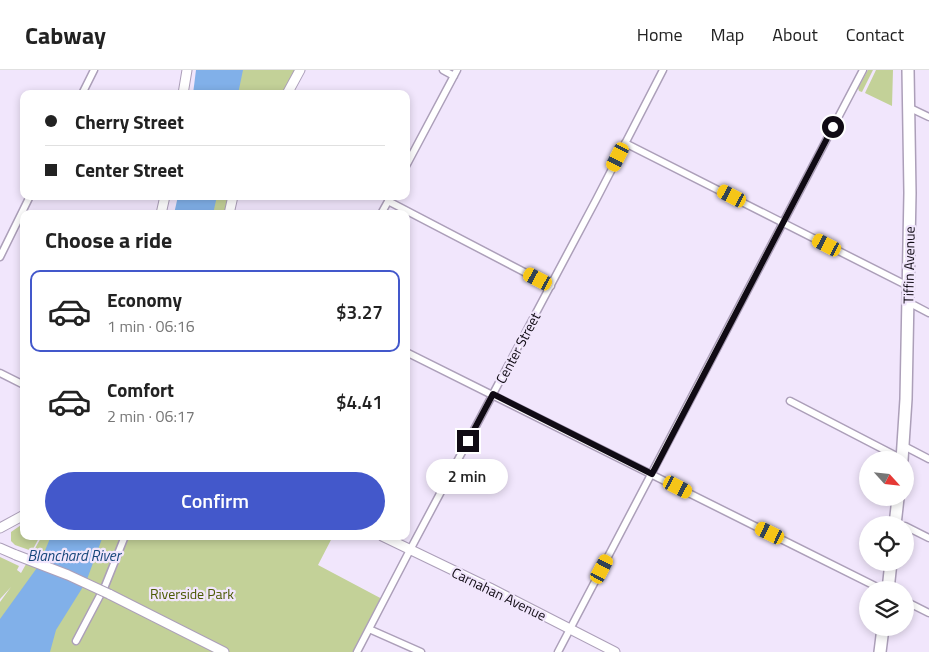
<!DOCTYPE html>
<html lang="en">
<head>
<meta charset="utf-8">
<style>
  :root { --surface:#fff; --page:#f2f2f2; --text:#222; --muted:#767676; --line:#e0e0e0; --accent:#4358cb }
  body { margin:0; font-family:"Titillium Web",sans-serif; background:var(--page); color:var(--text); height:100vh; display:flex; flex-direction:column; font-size:19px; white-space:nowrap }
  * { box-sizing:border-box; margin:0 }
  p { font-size:16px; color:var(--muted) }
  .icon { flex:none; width:28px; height:28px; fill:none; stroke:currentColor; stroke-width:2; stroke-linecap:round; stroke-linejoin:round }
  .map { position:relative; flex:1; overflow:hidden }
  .panel { position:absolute; left:20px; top:140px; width:390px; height:330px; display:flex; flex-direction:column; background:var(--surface); border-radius:10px; box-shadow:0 2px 8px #0003 }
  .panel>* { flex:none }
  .hud { position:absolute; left:20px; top:20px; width:390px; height:110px; border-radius:10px; box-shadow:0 2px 8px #0003; display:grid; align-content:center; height:110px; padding:0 25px; background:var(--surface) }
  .needle { width:32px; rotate:117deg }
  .fabs { position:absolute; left:859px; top:381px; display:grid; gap:10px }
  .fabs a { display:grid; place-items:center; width:55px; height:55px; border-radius:50%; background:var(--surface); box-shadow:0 2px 8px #0003; font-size:25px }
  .end { position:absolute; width:22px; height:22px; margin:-11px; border:6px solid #100b14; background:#fff; box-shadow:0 0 0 2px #fff }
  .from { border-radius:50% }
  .bubble { position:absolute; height:35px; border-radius:18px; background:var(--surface); box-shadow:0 2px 8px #0003; font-size:16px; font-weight:600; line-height:35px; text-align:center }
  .car { position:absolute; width:15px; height:30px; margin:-15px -8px; border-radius:6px; box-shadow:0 0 4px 1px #0007; background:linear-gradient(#f5c518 24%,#345 0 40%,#f5c518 0 76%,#345 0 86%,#f5c518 0) }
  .hud b { display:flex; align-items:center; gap:18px; height:48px; font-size:19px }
  .hud b+b { border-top:1px solid var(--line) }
  .hud i { width:12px; height:12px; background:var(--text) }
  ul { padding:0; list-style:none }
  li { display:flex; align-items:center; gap:15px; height:82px; margin:0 10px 8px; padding:0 15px; border:2px solid transparent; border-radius:10px }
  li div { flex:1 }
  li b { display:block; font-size:19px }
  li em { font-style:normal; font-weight:600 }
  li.selected { border-color:var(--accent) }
  li>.icon { width:45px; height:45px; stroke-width:1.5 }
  h2 { padding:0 25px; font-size:22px; line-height:60px }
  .action { display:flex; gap:10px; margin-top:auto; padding:10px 25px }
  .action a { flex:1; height:58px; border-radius:30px; background:var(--accent); color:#fff; font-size:20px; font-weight:600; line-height:58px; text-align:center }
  header { display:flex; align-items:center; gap:30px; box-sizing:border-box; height:70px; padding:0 25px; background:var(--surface); border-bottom:1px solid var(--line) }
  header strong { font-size:24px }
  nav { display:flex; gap:28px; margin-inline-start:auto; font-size:18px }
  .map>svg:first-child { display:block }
  .green { fill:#c3d198 }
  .water { fill:#81b0e9 }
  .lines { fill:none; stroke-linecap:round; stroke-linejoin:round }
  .street-casing { stroke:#ac9fb9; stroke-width:9 }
  .secondary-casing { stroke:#ac9fb9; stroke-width:11 }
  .highway-casing { stroke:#ac9fb9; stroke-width:14 }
  .street { stroke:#fff; stroke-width:6 }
  .secondary { stroke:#fff; stroke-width:9 }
  .highway { stroke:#fff; stroke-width:11 }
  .secondary-bridge-casing { stroke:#ac9fb9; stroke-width:11; stroke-linecap:butt }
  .secondary-bridge { stroke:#fff; stroke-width:9 }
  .route { stroke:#100b14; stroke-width:6 }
  .labels { text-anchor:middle; stroke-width:4.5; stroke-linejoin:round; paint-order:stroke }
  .street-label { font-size:14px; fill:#100b14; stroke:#f1e6fc }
  .park-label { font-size:14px; fill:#4c5a04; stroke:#f1e6fc }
  .water-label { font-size:15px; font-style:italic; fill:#16467a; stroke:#f1e6fc }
</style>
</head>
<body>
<header>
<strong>Cabway</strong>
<nav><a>Home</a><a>Map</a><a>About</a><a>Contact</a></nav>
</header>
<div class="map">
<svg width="929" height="582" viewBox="0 0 929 582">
  <rect width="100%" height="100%" fill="#f1e6fc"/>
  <path class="green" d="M225 0H300L287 24H222Z
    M868 0H873L862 22 859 21 858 18Z
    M876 0H893L892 36 865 23Z
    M206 126H233L229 144H200Z
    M24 453V466H40L32 481 15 475 11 471V462Z
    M42 466H333L318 495 384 530 357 582H0V532L11 517 0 529V487L19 496 17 500 21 503Z"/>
  <path class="water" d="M196 0H243L238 24H193Z
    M178 126H217L213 144H174Z
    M51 466H103L86 512 56 560 50 582H0V549L39 495Z"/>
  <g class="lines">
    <g class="street-casing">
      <path id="street" d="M443 0 454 6
        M82 24 94 0
        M908 37 929 47
        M625 73 908 216
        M406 96 457 0
        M388 131 551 216
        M381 144 391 126
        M0 187 30 126
        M908 232 929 243
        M406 282 883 520
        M0 303 24 315
        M790 331 902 389
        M904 376 929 389
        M905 456 929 468
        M905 531 929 543
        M369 559 421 582
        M76 571 105 516 125 466
        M357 582 410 480 596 130 663 0
        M558 582 863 0"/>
    </g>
    <g class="secondary-casing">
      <path id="secondary" d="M183 24 187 0
        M287 24 300 0
        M161 144 165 126
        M229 144 233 126
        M0 458 24 445
        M382 466 490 518 615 582
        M0 478 16 485
        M109 524 224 582"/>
    </g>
    <g class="highway-casing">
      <path id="highway" d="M902 390 906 329 910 123 908 0
        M895 455 898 428
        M888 520 891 492
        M880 582 883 558"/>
    </g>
    <use href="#street" class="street"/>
    <use href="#secondary" class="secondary"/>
    <use href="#highway" class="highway"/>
    <g class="secondary-bridge-casing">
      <path id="secondary-bridge" d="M16 485 68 505 109 524"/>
    </g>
    <use href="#secondary-bridge" class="secondary-bridge"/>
  </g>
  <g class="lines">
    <path class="route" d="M468 371 493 324 652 404 833 57"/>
  </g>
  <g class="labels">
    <g class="street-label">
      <text transform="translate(909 195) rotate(-89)" y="5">Tiffin Avenue</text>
      <text transform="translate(518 278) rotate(-62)" y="5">Center Street</text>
      <text transform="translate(499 524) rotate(26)" y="5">Carnahan Avenue</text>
    </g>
    <g class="park-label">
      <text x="192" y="529">Riverside Park</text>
    </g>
    <g class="water-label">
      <text x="74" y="491">Blanchard River</text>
    </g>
  </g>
</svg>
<div class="fabs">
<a><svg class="needle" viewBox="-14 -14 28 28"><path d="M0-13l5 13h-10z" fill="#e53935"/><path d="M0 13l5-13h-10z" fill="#767676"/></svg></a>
<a><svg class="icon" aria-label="locate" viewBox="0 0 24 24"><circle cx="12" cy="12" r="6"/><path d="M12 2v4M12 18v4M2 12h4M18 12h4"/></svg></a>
<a><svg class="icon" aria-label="layers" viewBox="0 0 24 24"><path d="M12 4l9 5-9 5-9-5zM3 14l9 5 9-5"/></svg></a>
</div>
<i class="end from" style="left:833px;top:57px"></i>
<i class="end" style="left:468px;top:371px"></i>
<div class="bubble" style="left:426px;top:389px;width:82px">2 min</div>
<i class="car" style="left:618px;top:87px;rotate:207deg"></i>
<i class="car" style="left:732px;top:126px;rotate:297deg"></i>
<i class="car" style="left:827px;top:175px;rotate:297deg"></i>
<i class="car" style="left:538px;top:209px;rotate:298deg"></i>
<i class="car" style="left:678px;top:417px;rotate:117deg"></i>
<i class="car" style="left:770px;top:463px;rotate:296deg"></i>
<i class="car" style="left:602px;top:499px;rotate:28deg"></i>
<div class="hud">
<b><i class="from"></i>Cherry Street</b>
<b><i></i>Center Street</b>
</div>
<section class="panel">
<h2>Choose a ride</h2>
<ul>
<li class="selected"><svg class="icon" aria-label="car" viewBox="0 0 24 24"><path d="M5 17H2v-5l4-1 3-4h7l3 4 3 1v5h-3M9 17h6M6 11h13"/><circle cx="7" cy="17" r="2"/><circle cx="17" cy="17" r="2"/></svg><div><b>Economy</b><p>1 min · 06:16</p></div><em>$3.27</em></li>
<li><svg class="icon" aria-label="car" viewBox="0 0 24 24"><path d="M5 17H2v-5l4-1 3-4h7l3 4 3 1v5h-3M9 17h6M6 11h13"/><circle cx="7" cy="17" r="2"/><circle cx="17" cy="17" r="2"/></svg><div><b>Comfort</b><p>2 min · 06:17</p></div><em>$4.41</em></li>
</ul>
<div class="action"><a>Confirm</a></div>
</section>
</div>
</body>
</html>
